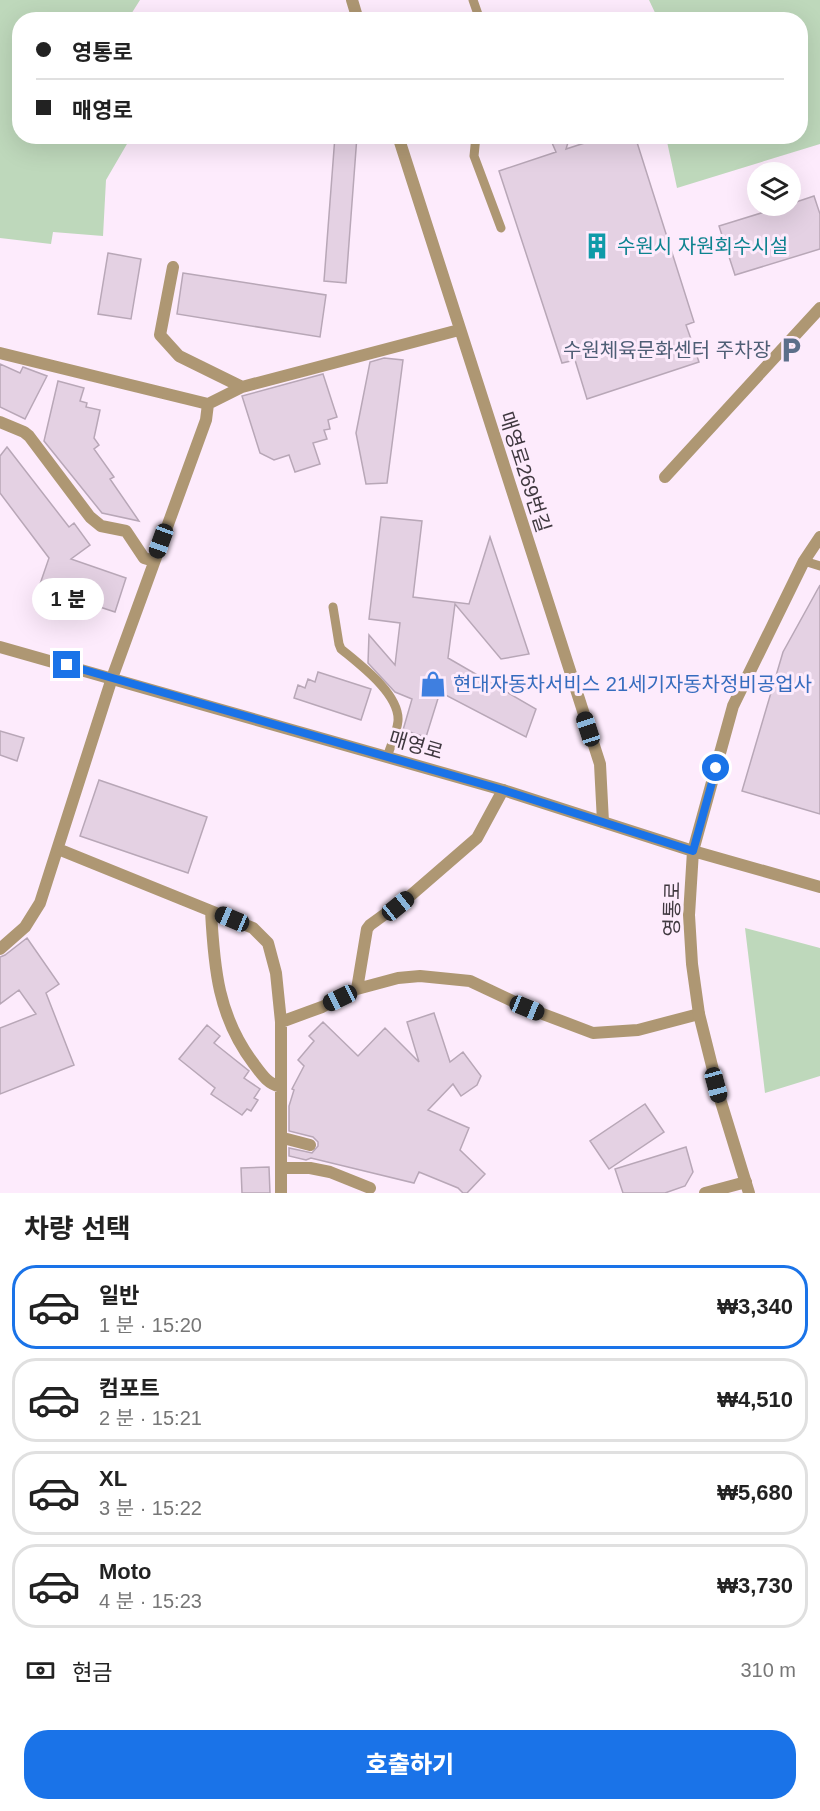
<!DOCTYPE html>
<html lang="ko">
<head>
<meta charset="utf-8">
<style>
  :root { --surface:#fff; --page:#f2f2f2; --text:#222; --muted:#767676; --line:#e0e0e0; --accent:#1a73e8 }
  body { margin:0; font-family:Helvetica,"Noto Sans KR",sans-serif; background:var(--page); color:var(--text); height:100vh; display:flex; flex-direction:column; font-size:22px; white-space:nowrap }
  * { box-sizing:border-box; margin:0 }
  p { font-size:20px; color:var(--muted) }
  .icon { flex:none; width:33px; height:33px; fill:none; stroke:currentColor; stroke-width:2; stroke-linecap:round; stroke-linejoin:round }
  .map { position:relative; height:1193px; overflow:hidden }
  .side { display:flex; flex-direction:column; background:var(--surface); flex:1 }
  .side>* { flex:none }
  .guide { position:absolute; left:12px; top:12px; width:796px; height:132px; border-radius:24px; box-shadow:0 6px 24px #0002; display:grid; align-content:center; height:132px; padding:0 24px; background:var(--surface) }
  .fabs { position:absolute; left:747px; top:162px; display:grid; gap:12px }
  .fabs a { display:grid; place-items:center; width:54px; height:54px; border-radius:50%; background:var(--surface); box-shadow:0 6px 24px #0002; font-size:30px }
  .end { position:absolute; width:27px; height:27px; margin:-14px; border:8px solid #1a73e8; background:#fff; box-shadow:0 0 0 3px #fff }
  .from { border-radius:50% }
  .bubble { position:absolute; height:42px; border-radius:21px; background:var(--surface); box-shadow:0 6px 24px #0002; font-size:20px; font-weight:800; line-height:42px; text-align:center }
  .car { position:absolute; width:18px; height:36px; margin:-18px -9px; border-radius:8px; box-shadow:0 0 4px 2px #0007; background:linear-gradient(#222 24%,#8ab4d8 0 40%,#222 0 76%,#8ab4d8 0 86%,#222 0) }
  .guide b { display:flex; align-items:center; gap:21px; height:57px; font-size:22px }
  .guide b+b { border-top:2px solid var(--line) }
  .guide i { width:15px; height:15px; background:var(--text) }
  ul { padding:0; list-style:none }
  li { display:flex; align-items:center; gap:18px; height:84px; margin:0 12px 9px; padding:0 12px; border:3px solid var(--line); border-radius:24px }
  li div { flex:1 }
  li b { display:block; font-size:22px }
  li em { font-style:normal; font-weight:800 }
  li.current { border-color:var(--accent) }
  li>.icon { width:54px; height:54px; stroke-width:1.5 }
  h2 { padding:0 24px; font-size:27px; line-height:72px }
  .pay { display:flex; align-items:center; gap:15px; height:66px; padding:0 24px; font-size:22px }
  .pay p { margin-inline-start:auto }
  .primary-button { display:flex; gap:12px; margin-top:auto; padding:12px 24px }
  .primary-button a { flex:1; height:69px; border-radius:24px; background:var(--accent); color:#fff; font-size:24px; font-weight:800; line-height:69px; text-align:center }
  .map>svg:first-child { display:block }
  .green { fill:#bed8bb }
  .building { fill:#e4d1e3; stroke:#b8a7b7; stroke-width:1.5 }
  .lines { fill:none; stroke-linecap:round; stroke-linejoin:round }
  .service { stroke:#ae9773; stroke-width:9 }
  .minor { stroke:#ae9773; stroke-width:12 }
  .tertiary { stroke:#ae9773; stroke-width:12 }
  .route { stroke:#1a73e8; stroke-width:8 }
  .labels { text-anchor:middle; stroke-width:6; stroke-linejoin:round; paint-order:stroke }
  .culture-label { font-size:20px; fill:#0d838f; stroke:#fdebfc; text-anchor:start }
  .service-label { font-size:20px; fill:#4e5e75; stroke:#fdebfc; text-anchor:end }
  .street-label { font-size:20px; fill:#3f383f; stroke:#fdebfc }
  .shop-label { font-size:20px; fill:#366cbe; stroke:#fdebfc; text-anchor:start }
</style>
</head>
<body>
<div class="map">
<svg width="820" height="1193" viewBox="0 0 820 1193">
  <rect width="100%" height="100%" fill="#fdebfc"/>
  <path class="green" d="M0 0H140L128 19 20 20V136L131 137 106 180 103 236 53 232 51 244 0 238Z
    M649 0H820V144L677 188 666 137 801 136V20L658 19Z
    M745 928 820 948V1076L765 1093Z"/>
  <path class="building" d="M335 136H357L346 283 324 281Z
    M549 136H570L566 149 606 136H635L694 322 686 325 699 362 587 399 575 360 562 363 499 171 556 152Z
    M814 196 820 214V249L735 275 719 226 784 206H790V204Z
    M108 253 141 259 131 319 98 314Z
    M183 273 326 295 320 337 177 314Z
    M384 358 403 360 387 483 366 484 356 433 370 362Z
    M0 364 20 373 23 367 47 376 25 419 0 407Z
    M323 374 337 417 328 420 330 429 324 430 327 439 313 443 320 464 295 472 289 455 274 460 260 453 242 396Z
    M58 381 84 388 80 401 87 403 86 407 100 410 94 438 99 445 94 449 114 477 110 479 139 521 102 513 44 441Z
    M7 447 69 527 74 523 90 545 71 559 126 578 115 612 39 587 49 558 0 493V456Z
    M381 517 422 521 413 597 469 604 490 537 529 654 501 659 455 604 448 658 536 709 526 737 440 692 426 737 403 730 412 699 395 692 368 663 369 635 395 665 400 623 369 619Z
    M820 585V814L742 791 783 652Z
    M318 672 371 689 361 720 294 698 298 685 305 688 308 679 315 682Z
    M0 731 24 738 17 761 0 755Z
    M99 780 207 817 188 873 80 836Z
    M27 938 59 984 46 993 74 1065 0 1094V1028L36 1014 19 990 0 1004V957L5 955Z
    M434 1013 450 1062 463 1052 481 1076 477 1085 461 1096 453 1084 428 1110 469 1128 460 1150 485 1174 467 1193H463L458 1188 419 1172 414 1183 311 1158 306 1160 289 1156V1148L312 1153 318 1146V1142L313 1137 289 1131V1106L294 1090 292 1089 304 1066 298 1060 314 1041 309 1036 323 1022 358 1056 385 1028 419 1062 407 1022Z
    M207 1025 220 1036 214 1043 249 1071 244 1078 260 1089 254 1098 258 1100 251 1111 247 1109 242 1115 211 1094 215 1088 179 1059Z
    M645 1104 664 1132 609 1169 590 1141Z
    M686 1147 693 1172 685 1186 665 1193H623L615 1169Z
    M269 1167 270 1193H242L241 1168Z"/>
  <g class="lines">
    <path class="service" d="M473 0 480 20
      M476 136 474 156 501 228
      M804 561 820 566
      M333 607 339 644 341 649C359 664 400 694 398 721 397 732 391 745 387 757"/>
    <path class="minor" d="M352 0 358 20
      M398 136 600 764 603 822
      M173 267 160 335 179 356 242 387 459 330
      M0 353 208 404
      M0 422 24 432 29 436 90 517 101 526 126 531 144 558 154 561
      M665 477 820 308
      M58 849 253 928 268 943 276 973 281 1022V1193
      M211 911C214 968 218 1017 254 1064 262 1075 268 1084 281 1087
      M0 949 25 927 40 903 112 678 206 420 208 404 242 387
      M357 989 367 929 370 925 410 896 477 838 503 790
      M281 1022 322 1007 357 989 398 978 420 976 470 981 527 1008 593 1033 638 1030 699 1014
      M281 1140 287 1139 310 1145
      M281 1168H310L330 1172 370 1188
      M705 1193 746 1182"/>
    <path class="tertiary" d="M0 647 503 790 693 851 820 887
      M749 1193 721 1102 699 1014 692 964 689 915 693 851 733 706 804 561 820 537"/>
  </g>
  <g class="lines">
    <path class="route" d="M67 665 503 790 693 851 716 768"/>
  </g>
  <defs>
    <g id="building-bare" transform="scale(2.07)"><path d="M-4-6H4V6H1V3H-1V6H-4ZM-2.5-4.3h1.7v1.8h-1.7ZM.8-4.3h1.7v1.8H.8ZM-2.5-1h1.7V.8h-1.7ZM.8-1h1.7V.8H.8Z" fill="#0f9aa8" stroke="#fdebfc" stroke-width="2.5" paint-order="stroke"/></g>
    <g id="parking-bare" transform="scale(2.07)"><path d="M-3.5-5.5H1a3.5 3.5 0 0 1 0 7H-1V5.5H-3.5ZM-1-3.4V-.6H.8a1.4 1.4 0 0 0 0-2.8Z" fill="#5c6f8a" stroke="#fdebfc" stroke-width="2.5" paint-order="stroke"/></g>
    <g id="shop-bare" transform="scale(2.07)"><path d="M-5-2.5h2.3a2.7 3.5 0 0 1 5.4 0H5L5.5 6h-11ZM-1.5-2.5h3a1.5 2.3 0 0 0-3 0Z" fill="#3f7fe0" stroke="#fdebfc" stroke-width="2.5" paint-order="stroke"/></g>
  </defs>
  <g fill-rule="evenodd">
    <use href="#building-bare" x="597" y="246"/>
    <use href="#parking-bare" x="791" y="350"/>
    <use href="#shop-bare" x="433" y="684"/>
  </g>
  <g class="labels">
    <g class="culture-label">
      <text x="617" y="253">수원시 자원회수시설</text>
    </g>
    <g class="service-label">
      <text x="771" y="357">수원체육문화센터 주차장</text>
    </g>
    <g class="street-label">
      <text transform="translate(525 472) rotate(72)" y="7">매영로269번길</text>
      <text transform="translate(416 745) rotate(16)" y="7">매영로</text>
      <text transform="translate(672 909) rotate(-89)" y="7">영통로</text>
    </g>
    <g class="shop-label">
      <text x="453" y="691">현대자동차서비스 21세기자동차정비공업사</text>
    </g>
  </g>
</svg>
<div class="fabs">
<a><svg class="icon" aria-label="layers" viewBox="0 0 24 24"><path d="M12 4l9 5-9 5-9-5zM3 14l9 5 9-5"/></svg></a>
</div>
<i class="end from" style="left:716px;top:768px"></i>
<i class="end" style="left:67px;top:665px"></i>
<div class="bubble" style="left:32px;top:578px;width:72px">1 분</div>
<i class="car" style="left:161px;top:541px;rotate:200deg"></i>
<i class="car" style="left:588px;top:729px;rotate:342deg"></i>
<i class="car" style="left:398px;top:906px;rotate:51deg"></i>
<i class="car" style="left:232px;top:919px;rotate:293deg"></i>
<i class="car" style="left:340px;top:998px;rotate:244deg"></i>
<i class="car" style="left:527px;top:1008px;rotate:112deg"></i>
<i class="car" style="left:716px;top:1085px;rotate:165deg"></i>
<div class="guide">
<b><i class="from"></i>영통로</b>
<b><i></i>매영로</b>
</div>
</div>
<section class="side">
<h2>차량 선택</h2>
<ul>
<li class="current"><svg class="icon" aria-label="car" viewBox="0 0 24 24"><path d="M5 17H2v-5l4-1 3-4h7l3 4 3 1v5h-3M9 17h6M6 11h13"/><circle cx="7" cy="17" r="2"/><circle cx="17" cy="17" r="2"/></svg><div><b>일반</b><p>1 분 · 15:20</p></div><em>₩3,340</em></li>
<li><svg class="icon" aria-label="car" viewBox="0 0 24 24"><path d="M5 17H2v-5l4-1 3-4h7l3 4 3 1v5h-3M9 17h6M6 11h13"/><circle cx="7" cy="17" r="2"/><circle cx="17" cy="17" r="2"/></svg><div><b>컴포트</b><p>2 분 · 15:21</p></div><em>₩4,510</em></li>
<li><svg class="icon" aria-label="car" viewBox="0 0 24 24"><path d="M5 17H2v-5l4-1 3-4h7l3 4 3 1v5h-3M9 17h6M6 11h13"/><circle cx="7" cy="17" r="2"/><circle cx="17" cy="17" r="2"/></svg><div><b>XL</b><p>3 분 · 15:22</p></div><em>₩5,680</em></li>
<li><svg class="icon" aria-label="car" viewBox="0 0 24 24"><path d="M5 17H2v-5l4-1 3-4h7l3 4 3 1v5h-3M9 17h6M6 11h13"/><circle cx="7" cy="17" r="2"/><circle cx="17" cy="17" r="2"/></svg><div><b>Moto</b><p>4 분 · 15:23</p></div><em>₩3,730</em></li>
</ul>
<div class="pay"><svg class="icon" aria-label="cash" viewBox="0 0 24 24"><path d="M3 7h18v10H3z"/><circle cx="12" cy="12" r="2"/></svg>현금<p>310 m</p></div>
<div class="primary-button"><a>호출하기</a></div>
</section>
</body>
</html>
